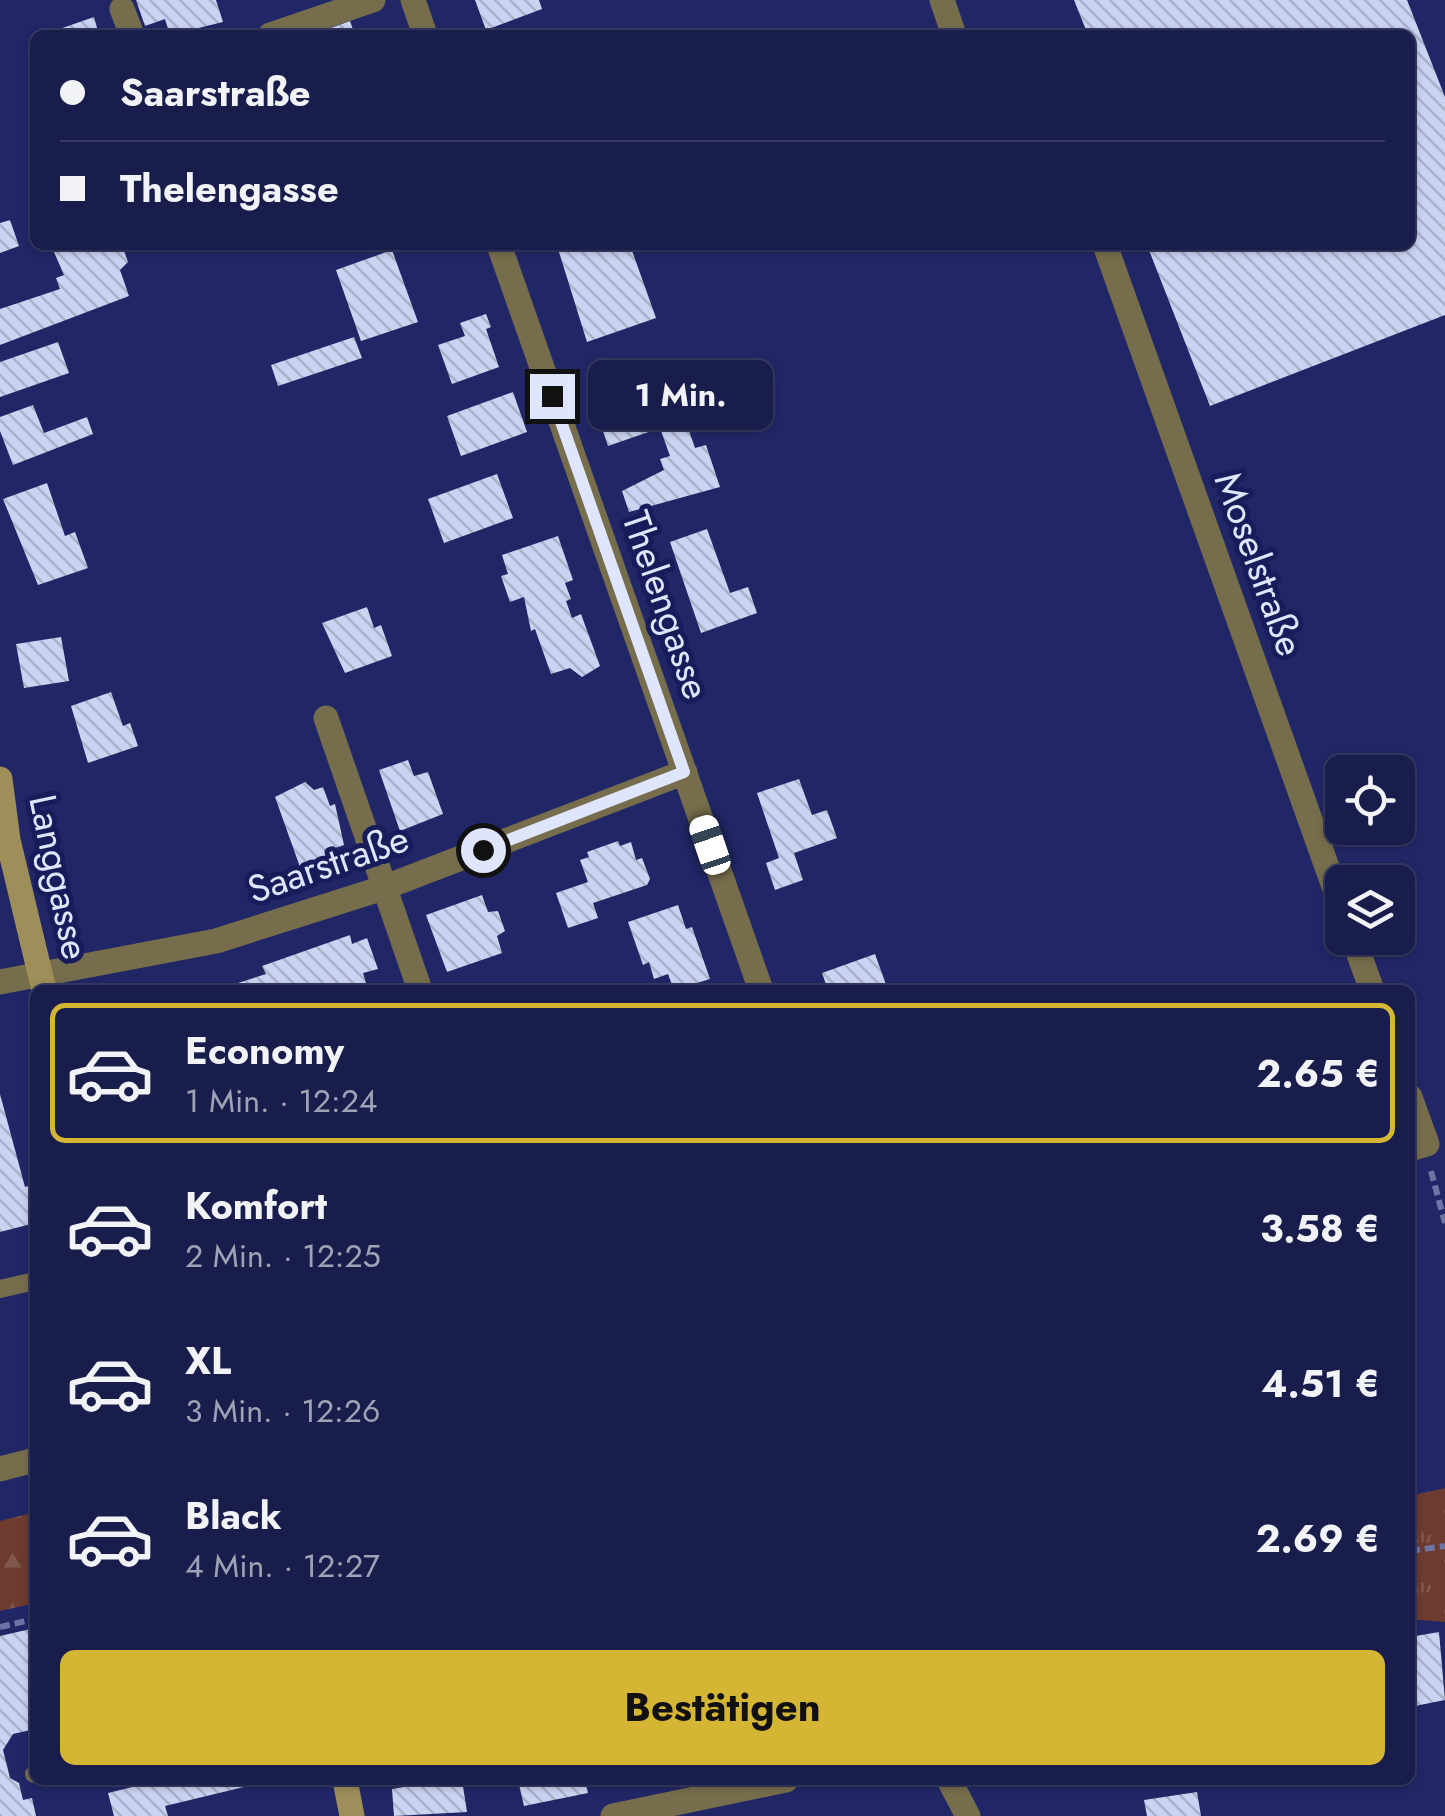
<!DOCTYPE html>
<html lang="de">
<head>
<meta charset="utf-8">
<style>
  :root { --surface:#191d4c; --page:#262a56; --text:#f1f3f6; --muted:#9fa2b5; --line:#373b64; --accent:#d5b534 }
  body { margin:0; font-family:Jost,sans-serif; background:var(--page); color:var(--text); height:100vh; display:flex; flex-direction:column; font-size:38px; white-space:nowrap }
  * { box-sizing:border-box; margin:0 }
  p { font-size:32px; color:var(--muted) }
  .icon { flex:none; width:55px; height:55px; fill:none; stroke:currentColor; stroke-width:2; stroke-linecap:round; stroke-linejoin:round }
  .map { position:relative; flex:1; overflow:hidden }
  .side { position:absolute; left:30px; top:985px; width:1385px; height:800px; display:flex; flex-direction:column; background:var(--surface); border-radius:15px; box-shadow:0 2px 8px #0004,0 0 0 2px var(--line) }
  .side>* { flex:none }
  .banner { position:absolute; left:30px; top:30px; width:1385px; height:220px; border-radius:15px; box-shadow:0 2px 8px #0004,0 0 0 2px var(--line); display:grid; align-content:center; height:220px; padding:0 30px; background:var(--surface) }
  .fabs { position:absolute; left:1325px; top:755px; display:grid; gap:20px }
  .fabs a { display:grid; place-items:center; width:90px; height:90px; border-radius:15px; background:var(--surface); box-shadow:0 2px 8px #0004,0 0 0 2px var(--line); font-size:50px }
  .end { position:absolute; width:45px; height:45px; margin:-22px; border:12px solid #dfe5fd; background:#111; box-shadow:0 0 0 5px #111 }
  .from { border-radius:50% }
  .bubble { position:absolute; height:70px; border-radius:15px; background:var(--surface); box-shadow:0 2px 8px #0004,0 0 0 2px var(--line); font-size:32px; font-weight:700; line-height:70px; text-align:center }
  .car { position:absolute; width:30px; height:60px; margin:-30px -15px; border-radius:12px; box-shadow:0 0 8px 2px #0007; background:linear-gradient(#fff 24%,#345 0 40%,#fff 0 76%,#345 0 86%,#fff 0) }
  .banner b { display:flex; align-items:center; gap:35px; height:95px; font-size:38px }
  .banner b+b { border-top:2px solid var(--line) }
  .banner i { width:25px; height:25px; background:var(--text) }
  ul { padding:18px 0 0; list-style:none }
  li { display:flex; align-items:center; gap:30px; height:140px; margin:0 20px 15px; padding:0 10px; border:5px solid transparent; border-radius:15px }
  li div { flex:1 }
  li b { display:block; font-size:38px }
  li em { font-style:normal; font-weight:700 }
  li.current { border-color:var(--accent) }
  li>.icon { width:90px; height:90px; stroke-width:1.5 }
  .cta { display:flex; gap:20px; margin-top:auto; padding:20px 30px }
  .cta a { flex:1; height:115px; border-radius:15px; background:var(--accent); color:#111; font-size:40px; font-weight:700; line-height:115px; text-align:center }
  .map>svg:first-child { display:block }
  .grass { fill:url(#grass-tufts) }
  .forest { fill:url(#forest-firs) }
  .building { fill:url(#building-back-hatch) }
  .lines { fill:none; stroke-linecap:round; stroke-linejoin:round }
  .path { stroke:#6e74a3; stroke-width:6; stroke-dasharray:10 5; stroke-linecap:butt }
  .lane { stroke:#766d4c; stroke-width:18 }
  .street { stroke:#766d4c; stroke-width:25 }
  .secondary { stroke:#9e8e59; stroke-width:25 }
  .route { stroke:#dfe5fd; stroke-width:12 }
  .labels { text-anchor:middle; stroke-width:10; stroke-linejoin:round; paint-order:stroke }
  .street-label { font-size:38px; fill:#dfe5fd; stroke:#191c5a }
</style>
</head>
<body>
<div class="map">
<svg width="1445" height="1816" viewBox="0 0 1445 1816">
  <defs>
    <pattern id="grass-tufts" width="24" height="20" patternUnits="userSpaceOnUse" patternTransform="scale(2.5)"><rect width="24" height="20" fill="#6e3b2f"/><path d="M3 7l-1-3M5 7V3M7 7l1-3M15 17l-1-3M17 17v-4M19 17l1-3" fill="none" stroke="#82574e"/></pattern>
    <pattern id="forest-firs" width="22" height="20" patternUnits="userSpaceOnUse" patternTransform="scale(2.5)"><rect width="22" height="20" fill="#6e3b2f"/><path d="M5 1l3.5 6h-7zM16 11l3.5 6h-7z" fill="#82574e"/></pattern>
    <pattern id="building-back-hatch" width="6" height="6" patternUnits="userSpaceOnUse" patternTransform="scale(2.5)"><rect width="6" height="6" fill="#cbd3f2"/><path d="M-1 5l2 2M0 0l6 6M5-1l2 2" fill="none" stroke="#a9b0c8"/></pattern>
  </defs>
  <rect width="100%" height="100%" fill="#212766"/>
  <path class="grass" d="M1445 1488V1622L1410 1619V1496Z"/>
  <path class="forest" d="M35 1512V1603L0 1611V1521Z"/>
  <path class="building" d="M136 0H216L223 22 170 35 165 19 145 26Z
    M475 0H539L542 9 486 30Z
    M1074 0H1407L1445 97V315L1210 406 1147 245H1410V35H1088Z
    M94 17 99 35H45V34Z
    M350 21 355 35H314V34Z
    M10 220 19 246 0 253V223Z
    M51 245 123 248 128 262 120 270 129 296 0 345V309L60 289 56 278 64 275Z
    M578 245H630L656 318 587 342 559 252Z
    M392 250 418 322 361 341 336 270Z
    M486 314 491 327 486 329 499 367 452 384 438 345 465 336 460 323Z
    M354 337 362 358 278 386 271 365Z
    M58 342 69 373 0 397V362Z
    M669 373 695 448 706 445 720 487 629 512 622 491 664 470 660 459 670 456 660 428 608 446 595 407 646 389 643 382Z
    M513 392 527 432 461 456 447 416Z
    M33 405 44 433 87 417 93 434 13 465 0 431V417Z
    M497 474 513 518 444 543 428 499Z
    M47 483 65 536 75 532 88 568 38 585 3 499Z
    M707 529 730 593 748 587 757 613 701 633 670 542Z
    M558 536 573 580 565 583 571 599 566 601 572 618 581 614 600 666 582 677 570 668 551 674 535 629 531 631 524 597 510 602 501 576 508 574 502 555Z
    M367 607 374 628 381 625 392 656 345 673 322 623Z
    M61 637 69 681 24 688 16 644Z
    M111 692 123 726 130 723 138 746 88 763 71 706Z
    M408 760 414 776 428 772 443 814 400 831 379 770Z
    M799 779 812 815 827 810 837 838 794 853 803 880 775 890 766 863 779 858 757 793Z
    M305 782 314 790 323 787 330 806 335 804 344 845 326 851 328 857 300 867 275 797Z
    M618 841 620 846 631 842 636 860 642 858 650 879 647 885 593 903 598 918 568 928 556 893 588 882 580 860 589 857 587 852Z
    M482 895 488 912 498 911 505 931 497 936 502 953 447 972 426 915Z
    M678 905 686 929 692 927 710 979 674 990 668 974 654 979 649 962 643 965 628 922Z
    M350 935 352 944 367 938 378 969 363 973 366 983 348 990H237L235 984 266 974 262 966Z
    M875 954 888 990H828L822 973Z
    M0 1094 25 1187 35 1184V1223L0 1232Z
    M35 1628V1729L13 1734 3 1750 10 1778 19 1783 23 1800 32 1798 36 1816H0V1636Z
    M1439 1632 1445 1700 1410 1707V1637Z
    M161 1780H243L244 1787 165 1806 168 1816H114L108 1793Z
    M446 1780H462L467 1812 394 1816 392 1789Z
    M518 1780H585L588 1793 524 1806Z
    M1197 1792 1201 1816H1147L1144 1800Z"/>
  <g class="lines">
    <path class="path" d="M1431 1171 1445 1223
      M1410 1551 1445 1546
      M0 1627 35 1619"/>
    <path class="lane" d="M0 1289 35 1281
      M34 1774H35"/>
    <path class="street" d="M413 0 425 35
      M942 0 954 35
      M122 9 132 35
      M270 35 373 0
      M499 245 761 990
      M1105 245 1342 909
      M326 718 420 990
      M1353 938 1372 990
      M0 982 216 941 383 888 685 772
      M1410 1097 1427 1144 1410 1149
      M0 1469 35 1460
      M949 1780 968 1816
      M613 1816 786 1780"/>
    <path class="secondary" d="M0 779 8 840 44 990
      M345 1780 352 1816"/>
  </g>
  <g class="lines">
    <path class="route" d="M483 850 684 772 552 396"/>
  </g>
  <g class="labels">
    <g class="street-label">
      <text transform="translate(1259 564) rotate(70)" y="13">Moselstraße</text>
      <text transform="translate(666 605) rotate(71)" y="13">Thelengasse</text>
      <text transform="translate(328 864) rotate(-19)" y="13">Saarstraße</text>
      <text transform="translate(59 877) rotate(78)" y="13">Langgasse</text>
    </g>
  </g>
</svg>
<div class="fabs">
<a><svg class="icon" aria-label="locate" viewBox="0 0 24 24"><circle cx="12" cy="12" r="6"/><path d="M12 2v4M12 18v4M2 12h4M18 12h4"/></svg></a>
<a><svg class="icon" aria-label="layers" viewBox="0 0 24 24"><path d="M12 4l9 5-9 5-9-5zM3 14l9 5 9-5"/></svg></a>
</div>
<i class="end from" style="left:483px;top:850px"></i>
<i class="end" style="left:552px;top:396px"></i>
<div class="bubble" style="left:588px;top:360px;width:185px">1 Min.</div>
<i class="car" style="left:710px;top:845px;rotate:341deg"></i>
<div class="banner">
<b><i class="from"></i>Saarstraße</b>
<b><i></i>Thelengasse</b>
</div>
<section class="side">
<ul>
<li class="current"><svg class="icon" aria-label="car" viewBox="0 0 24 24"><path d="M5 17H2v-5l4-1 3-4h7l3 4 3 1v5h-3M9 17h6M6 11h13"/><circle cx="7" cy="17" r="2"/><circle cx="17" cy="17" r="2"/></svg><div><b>Economy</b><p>1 Min. · 12:24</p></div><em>2.65 €</em></li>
<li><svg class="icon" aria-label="car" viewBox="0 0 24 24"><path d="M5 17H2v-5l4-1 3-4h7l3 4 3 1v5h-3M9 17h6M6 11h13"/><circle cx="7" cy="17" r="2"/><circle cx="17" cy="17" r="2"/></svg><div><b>Komfort</b><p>2 Min. · 12:25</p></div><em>3.58 €</em></li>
<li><svg class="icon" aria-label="car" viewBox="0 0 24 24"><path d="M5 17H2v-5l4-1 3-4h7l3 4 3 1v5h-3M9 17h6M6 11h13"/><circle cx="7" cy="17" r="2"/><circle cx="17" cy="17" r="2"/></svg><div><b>XL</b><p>3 Min. · 12:26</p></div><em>4.51 €</em></li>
<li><svg class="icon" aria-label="car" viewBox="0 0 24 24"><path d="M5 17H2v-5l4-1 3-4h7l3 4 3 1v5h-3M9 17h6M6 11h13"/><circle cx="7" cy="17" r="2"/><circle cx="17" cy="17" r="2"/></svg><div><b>Black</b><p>4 Min. · 12:27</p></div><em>2.69 €</em></li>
</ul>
<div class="cta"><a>Bestätigen</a></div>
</section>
</div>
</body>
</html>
